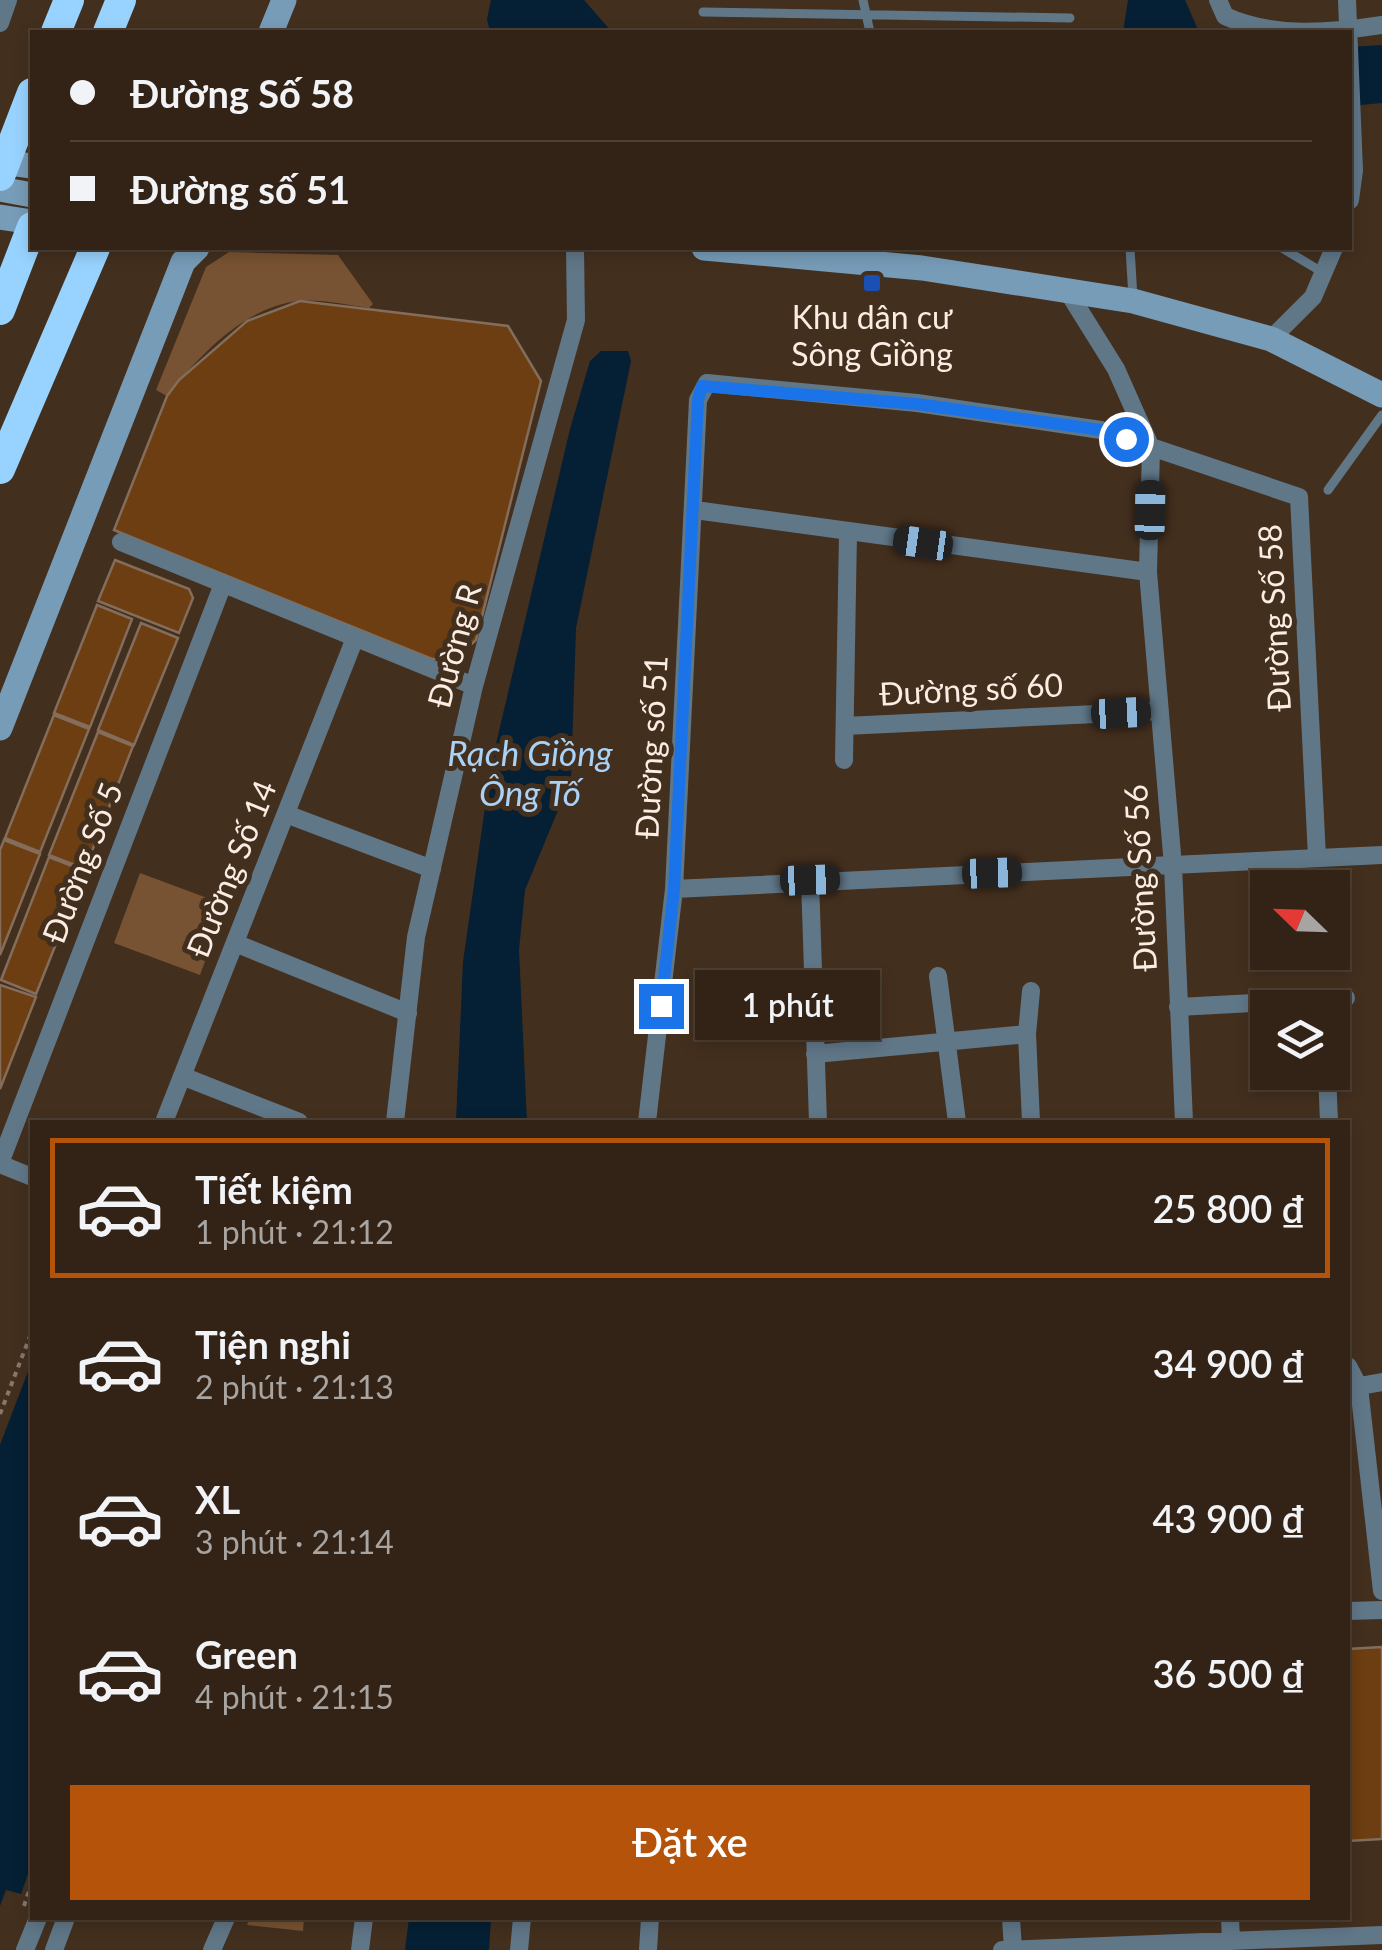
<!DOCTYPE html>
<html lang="vi">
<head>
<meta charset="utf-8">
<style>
  :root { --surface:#322316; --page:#3d2f23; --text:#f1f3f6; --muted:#a8a4a1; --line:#4d4035; --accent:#b45309 }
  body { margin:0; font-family:Lato,sans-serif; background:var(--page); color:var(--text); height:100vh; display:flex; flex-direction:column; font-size:38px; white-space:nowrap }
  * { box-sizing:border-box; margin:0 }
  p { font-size:32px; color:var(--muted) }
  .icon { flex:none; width:55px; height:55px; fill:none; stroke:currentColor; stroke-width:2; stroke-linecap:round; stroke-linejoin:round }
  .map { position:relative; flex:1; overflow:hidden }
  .details { position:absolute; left:30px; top:1120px; width:1320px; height:800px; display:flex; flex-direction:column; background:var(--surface); border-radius:0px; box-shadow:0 5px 15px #0003,0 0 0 2px var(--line) }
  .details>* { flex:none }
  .top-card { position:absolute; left:30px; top:30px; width:1322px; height:220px; border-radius:0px; box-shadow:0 5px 15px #0003,0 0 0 2px var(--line); display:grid; align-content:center; height:220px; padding:0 40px; background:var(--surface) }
  .needle { width:65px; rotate:293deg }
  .tools { position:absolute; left:1250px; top:870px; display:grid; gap:20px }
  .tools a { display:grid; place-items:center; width:100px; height:100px; border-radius:0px; background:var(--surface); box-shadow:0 5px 15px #0003,0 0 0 2px var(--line); font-size:50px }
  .end { position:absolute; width:45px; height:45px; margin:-22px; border:12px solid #1a73e8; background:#fff; box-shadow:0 0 0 5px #fff }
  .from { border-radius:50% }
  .bubble { position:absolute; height:70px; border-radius:0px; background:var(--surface); box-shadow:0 5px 15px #0003,0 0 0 2px var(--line); font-size:32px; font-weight:600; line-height:70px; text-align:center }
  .car { position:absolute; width:30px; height:60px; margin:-30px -15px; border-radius:12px; box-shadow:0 0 8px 2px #0007; background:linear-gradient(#222 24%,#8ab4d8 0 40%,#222 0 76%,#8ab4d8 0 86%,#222 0) }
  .top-card b { display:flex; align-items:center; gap:35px; height:95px; font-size:38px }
  .top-card b+b { border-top:2px solid var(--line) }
  .top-card i { width:25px; height:25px; background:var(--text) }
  ul { padding:18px 0 0; list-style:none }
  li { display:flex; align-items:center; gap:30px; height:140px; margin:0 20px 15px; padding:0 20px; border:5px solid transparent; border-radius:0px }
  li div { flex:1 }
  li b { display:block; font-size:38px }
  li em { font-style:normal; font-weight:600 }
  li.active { border-color:var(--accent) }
  li>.icon { width:90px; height:90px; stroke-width:1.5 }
  .action { display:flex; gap:20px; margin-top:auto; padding:20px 40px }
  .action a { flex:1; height:115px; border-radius:0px; background:var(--accent); color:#fff; font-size:40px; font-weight:600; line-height:115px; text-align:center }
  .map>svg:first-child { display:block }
  .green { fill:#785333 }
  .water { fill:#051f34 }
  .building { fill:#6c3e11; stroke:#846d5b; stroke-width:2.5 }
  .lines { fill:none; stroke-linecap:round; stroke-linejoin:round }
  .path { stroke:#897769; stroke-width:4; stroke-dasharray:5 5; stroke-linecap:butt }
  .lane { stroke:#607788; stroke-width:9 }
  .street { stroke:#607788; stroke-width:18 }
  .secondary { stroke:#779cb8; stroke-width:25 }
  .highway { stroke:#98d3ff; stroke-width:30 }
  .route { stroke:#1a73e8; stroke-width:12 }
  .transit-dot { fill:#1a4fb4; stroke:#432f1e; stroke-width:4 }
  .labels { text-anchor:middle; stroke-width:10; stroke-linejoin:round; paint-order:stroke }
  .poi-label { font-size:32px; fill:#fbede3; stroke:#432f1e }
  .street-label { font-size:32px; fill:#fbede3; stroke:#432f1e }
  .water-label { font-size:35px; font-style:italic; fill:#a8d2f8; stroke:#432f1e }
</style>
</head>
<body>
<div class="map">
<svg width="1382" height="1950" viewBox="0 0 1382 1950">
  <rect width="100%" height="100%" fill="#432f1e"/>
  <path class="green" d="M229 252 338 255 373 304 369 308C347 305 322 299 299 301 245 306 198 357 167 396L156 390 206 267Z
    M140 873 226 905 200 975 114 943Z
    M250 1918H304L303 1931 247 1925Z"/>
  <path class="water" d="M491 0H584L612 32H490L487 19Z
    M1128 0H1185L1199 32H1123Z
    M1382 45V103L1350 106V47Z
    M601 351H628L631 361 576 628 571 779 525 890 519 950 527 1122H456L463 962 491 765 570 429 590 361Z
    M32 1361V1863L21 1894 6 1890 0 1906V1445Z
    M409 1918H491L489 1950H405Z"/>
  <path class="building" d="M300 301 508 326 541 381 476 640 456 658 432 659 114 530 167 396 179 380 247 321Z
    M115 560 189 589 193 598 179 633 98 601Z
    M97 605 132 619 90 727 54 713Z
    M141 623 178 638 134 745 98 730Z
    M54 715 89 729 40 852 5 838Z
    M98 732 133 746 85 869 49 855Z
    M4 840 40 854 0 955V850Z
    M49 857 85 871 36 994 1 980Z
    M0 985 36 997 0 1089Z
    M1382 1647V1839L1348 1841V1649Z"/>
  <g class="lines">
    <path class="path" d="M0 1414 32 1331
      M24 1906 32 1882"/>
    <path class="lane" d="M863 0 870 32
      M703 12 1070 18
      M1130 248 1133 298
      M1282 248 1322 272
      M1328 490 1382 415"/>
    <path class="street" d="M1218 0 1225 16C1272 38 1331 33 1382 25
      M1347 0 1354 170 1350 200
      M0 23 8 0
      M1068 292 1116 369 1151 448 1148 572 1173 866 1184 1122
      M1271 339 1313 297 1334 248
      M695 510 1148 572
      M121 542 474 686
      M845 726 1160 711
      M844 760 848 533
      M286 814 432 869
      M810 880 818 1122
      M674 889 1382 855
      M235 943 408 1013
      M938 976 957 1122
      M1031 991 1027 1034 1031 1122
      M1178 1007 1346 998
      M815 1054 1027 1034
      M1327 1072 1329 1122
      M182 1076 299 1122
      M164 1122 355 638
      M395 1122 416 937 474 686 576 320 575 248
      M647 1122 674 889 698 400 707 383 917 403 1101 430 1299 497 1317 857
      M0 1163 223 584
      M0 1164 32 1177
      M1348 1366 1359 1387 1382 1591
      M1348 1388 1382 1382
      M1348 1611 1382 1610
      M1011 1918 1013 1949
      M1230 1918 1231 1942
      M25 1950 38 1918
      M54 1950 66 1918
      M212 1950 226 1918
      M360 1950 364 1918
      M519 1950 522 1918
      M648 1950 650 1918
      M1002 1950 1382 1935"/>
    <path class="secondary" d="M271 32 284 0
      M0 162 32 166
      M0 189 32 195
      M0 217 32 222
      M704 248 922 268 1133 301 1271 339 1382 395
      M0 728 183 262 197 248"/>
    <path class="highway" d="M56 32 69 0
      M108 32 121 0
      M0 176 32 93
      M0 310 32 227
      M0 469 95 248"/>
  </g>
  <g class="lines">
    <path class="route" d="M661 1006 674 889 698 400 702 386 917 404 1101 430 1126 439"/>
  </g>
  <rect class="transit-dot" x="862" y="273" width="20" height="20" rx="5"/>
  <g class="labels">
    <g class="poi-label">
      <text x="872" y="329">Khu dân cư<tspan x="872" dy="37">Sông Giồng</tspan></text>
    </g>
    <g class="street-label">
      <text transform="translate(1275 618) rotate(-93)" y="11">Đường Số 58</text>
      <text transform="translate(455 646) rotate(-75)" y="11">Đường R</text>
      <text transform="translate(971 690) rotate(-3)" y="11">Đường số 60</text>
      <text transform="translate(652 747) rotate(-87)" y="11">Đường số 51</text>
      <text transform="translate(83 863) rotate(-69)" y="11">Đường Số 5</text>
      <text transform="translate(232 869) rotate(-68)" y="11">Đường Số 14</text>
      <text transform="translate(1141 878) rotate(-93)" y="11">Đường Số 56</text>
    </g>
    <g class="water-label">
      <text x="530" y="766">Rạch Giồng<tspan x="530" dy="40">Ông Tố</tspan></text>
    </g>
  </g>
</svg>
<div class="tools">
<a><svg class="needle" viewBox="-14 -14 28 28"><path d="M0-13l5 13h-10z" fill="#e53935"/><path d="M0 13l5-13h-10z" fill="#a8a4a1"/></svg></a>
<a><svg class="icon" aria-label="layers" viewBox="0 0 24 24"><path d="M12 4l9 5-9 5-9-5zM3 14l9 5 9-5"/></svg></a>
</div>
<i class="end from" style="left:1126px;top:439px"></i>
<i class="end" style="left:661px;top:1006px"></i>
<div class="bubble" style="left:695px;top:970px;width:185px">1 phút</div>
<i class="car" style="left:1150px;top:510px;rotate:1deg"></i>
<i class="car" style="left:923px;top:543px;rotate:278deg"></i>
<i class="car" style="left:1121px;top:713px;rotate:87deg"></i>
<i class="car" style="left:992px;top:873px;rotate:88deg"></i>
<i class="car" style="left:810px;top:880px;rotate:88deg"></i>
<div class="top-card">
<b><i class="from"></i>Đường Số 58</b>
<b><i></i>Đường số 51</b>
</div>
<section class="details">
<ul>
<li class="active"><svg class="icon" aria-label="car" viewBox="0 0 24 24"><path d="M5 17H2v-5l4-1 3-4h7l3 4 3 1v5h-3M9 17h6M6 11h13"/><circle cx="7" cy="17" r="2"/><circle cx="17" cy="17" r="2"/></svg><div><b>Tiết kiệm</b><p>1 phút · 21:12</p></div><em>25 800 ₫</em></li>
<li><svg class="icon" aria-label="car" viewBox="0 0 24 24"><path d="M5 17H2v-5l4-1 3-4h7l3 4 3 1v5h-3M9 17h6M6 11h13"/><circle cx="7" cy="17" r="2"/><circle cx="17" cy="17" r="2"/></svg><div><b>Tiện nghi</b><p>2 phút · 21:13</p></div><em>34 900 ₫</em></li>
<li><svg class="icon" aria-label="car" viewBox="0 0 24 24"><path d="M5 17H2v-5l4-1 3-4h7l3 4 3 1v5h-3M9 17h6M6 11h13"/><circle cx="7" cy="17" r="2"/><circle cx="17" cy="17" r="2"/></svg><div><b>XL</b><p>3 phút · 21:14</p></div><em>43 900 ₫</em></li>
<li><svg class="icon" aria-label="car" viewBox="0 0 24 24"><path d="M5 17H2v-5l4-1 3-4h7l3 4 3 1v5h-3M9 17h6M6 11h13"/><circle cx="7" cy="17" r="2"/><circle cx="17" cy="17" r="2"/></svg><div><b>Green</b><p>4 phút · 21:15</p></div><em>36 500 ₫</em></li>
</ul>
<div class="action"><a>Đặt xe</a></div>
</section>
</div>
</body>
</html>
